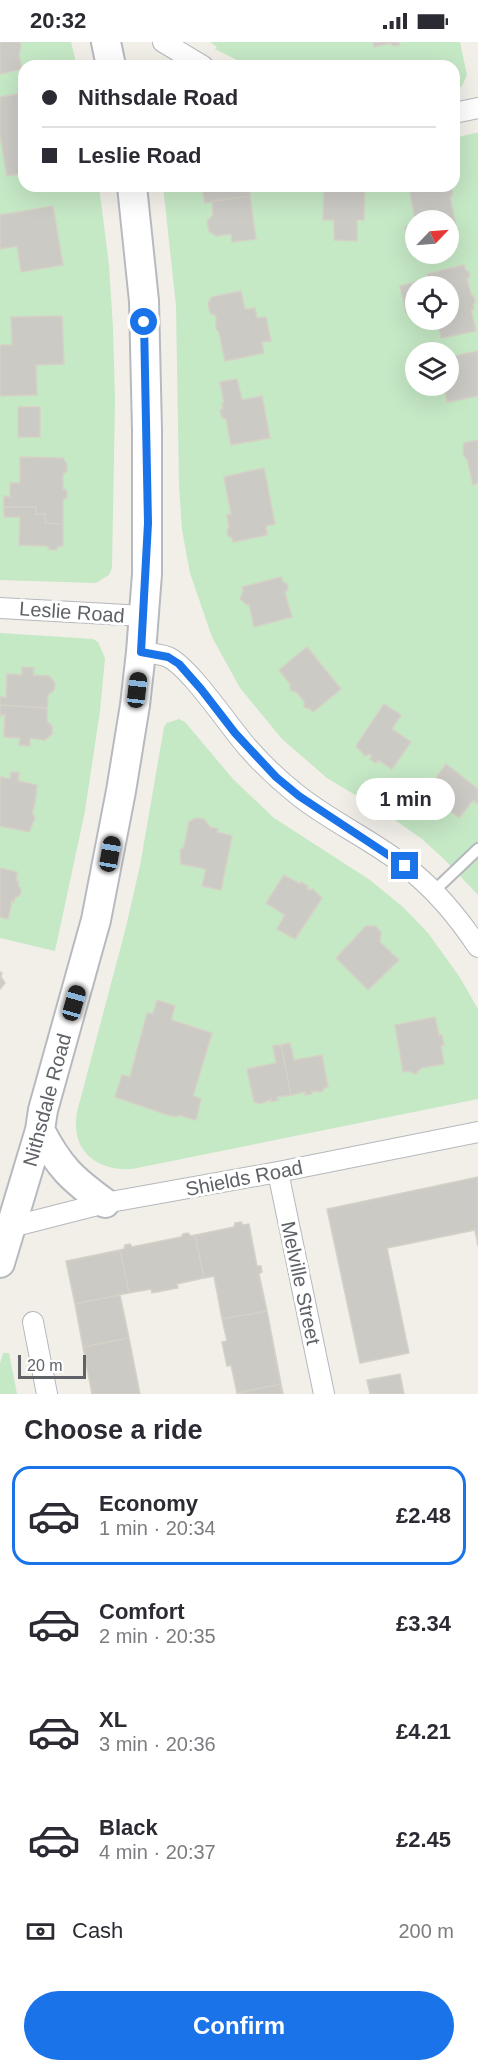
<!DOCTYPE html>
<html lang="en">
<head>
<meta charset="utf-8">
<style>
  :root { --surface:#fff; --page:#f2f2f3; --text:#2b2b33; --muted:#7c7c81; --line:#e1e1e2; --accent:#1a73e8 }
  body { margin:0; font-family:Helvetica,sans-serif; background:var(--page); color:var(--text); height:100vh; display:flex; flex-direction:column; font-size:22px; white-space:nowrap }
  * { box-sizing:border-box; margin:0 }
  p { font-size:20px; color:var(--muted) }
  .icon { flex:none; width:33px; height:33px; fill:none; stroke:currentColor; stroke-width:2; stroke-linecap:round; stroke-linejoin:round }
  .map { position:relative; height:1352px; overflow:hidden }
  .details { display:flex; flex-direction:column; background:var(--surface); flex:1 }
  .details>* { flex:none }
  .guide { position:absolute; left:18px; top:18px; width:442px; height:132px; border-radius:18px; box-shadow:0 6px 24px #0002; display:grid; align-content:center; height:132px; padding:0 24px; background:var(--surface) }
  .needle { width:39px; rotate:65deg }
  .tools { position:absolute; left:405px; top:168px; display:grid; gap:12px }
  .tools a { display:grid; place-items:center; width:54px; height:54px; border-radius:50%; background:var(--surface); box-shadow:0 6px 24px #0002; font-size:30px }
  .scale { position:absolute; left:18px; bottom:15px; width:68px; box-sizing:border-box; padding-left:6px; border:3px solid #5f6368; border-top:0; font-size:16px; line-height:21px; white-space:nowrap; color:#5f6368; -webkit-text-stroke:4px #fff; paint-order:stroke }
  .end { position:absolute; width:27px; height:27px; margin:-14px; border:8px solid #1a73e8; background:#fff; box-shadow:0 0 0 3px #fff }
  .from { border-radius:50% }
  .bubble { position:absolute; height:42px; border-radius:21px; background:var(--surface); box-shadow:0 6px 24px #0002; font-size:20px; font-weight:700; line-height:42px; text-align:center }
  .car { position:absolute; width:18px; height:36px; margin:-18px -9px; border-radius:8px; box-shadow:0 0 4px 2px #0007; background:linear-gradient(#222 24%,#8ab4d8 0 40%,#222 0 76%,#8ab4d8 0 86%,#222 0) }
  .guide b { display:flex; align-items:center; gap:21px; height:57px; font-size:22px }
  .guide b+b { border-top:2px solid var(--line) }
  .guide i { width:15px; height:15px; background:var(--text) }
  ul { padding:0; list-style:none }
  li { display:flex; align-items:center; gap:18px; height:99px; margin:0 12px 9px; padding:0 12px; border:3px solid transparent; border-radius:18px }
  li div { flex:1 }
  li b { display:block; font-size:22px }
  li em { font-style:normal; font-weight:700 }
  li.selected { border-color:var(--accent) }
  li>.icon { width:54px; height:54px; stroke-width:1.5 }
  h2 { padding:0 24px; font-size:27px; line-height:72px }
  .pay { display:flex; align-items:center; gap:15px; height:66px; padding:0 24px; font-size:22px }
  .pay p { margin-inline-start:auto }
  .primary-button { display:flex; gap:12px; margin-top:auto; padding:12px 24px }
  .primary-button a { flex:1; height:69px; border-radius:36px; background:var(--accent); color:#fff; font-size:24px; font-weight:700; line-height:69px; text-align:center }
  .status { display:flex; justify-content:space-between; align-items:center; height:42px; padding:0 30px; background:var(--surface); direction:ltr }
  .status svg { height:16px; fill:currentColor }
  .map>svg:first-child { display:block }
  .green { fill:#c5e8c5; fill-rule:evenodd }
  .building { fill:#cccac5; stroke:#d6d1c6; stroke-width:1.5 }
  .lines { fill:none; stroke-linecap:round; stroke-linejoin:round }
  .lane-casing { stroke:#b5b8bc; stroke-width:14 }
  .street-casing { stroke:#b5b8bc; stroke-width:22 }
  .secondary-casing { stroke:#b6babf; stroke-width:32 }
  .lane { stroke:#fff; stroke-width:10 }
  .street { stroke:#fff; stroke-width:20 }
  .secondary { stroke:#fff; stroke-width:28 }
  .route { stroke:#1a73e8; stroke-width:8 }
  .labels { text-anchor:middle; stroke-width:6; stroke-linejoin:round; paint-order:stroke }
  .street-label { font-size:20px; fill:#5f6368; stroke:#fff }
</style>
</head>
<body>
<div class="status"><b>20:32</b><svg viewBox="0 0 49 12"><path d="M0 12V9h3v3zM5 12V6h3v6zM10 12V3h3v9zM15 12V0h3v12zM26 1h20v11H26zM47 4h2v5h-2z"/></svg></div>
<div class="map">
<svg width="478" height="1352" viewBox="0 0 478 1352">
  <rect width="100%" height="100%" fill="#f1efe8"/>
  <path class="green" d="M0 0H71L77 24H24V144H99L109 223 113 286 115 358 112 526 109 533 96 541 0 538Z
    M210 0H460L467 33 462 44 455 47 454 24H249L215 7 217 5Z
    M475 91H478V853L445 818 422 797 385 771 327 736 282 697 240 646 212 595 190 531 182 488 179 443 176 263 163 144H454L455 96ZM416 178H448V212H416ZM416 244H448V278H416ZM416 310H448V344H416Z
    M0 591 93 597 98 600 105 616 100 669 85 769 55 909 0 896Z
    M179 677 185 680 233 737 274 776 370 838 403 865 428 891 459 934 478 967V1057L132 1127C96 1129 70 1108 77 1070L125 889 140 824 164 685 167 681Z
    M3 1311H9L17 1352H0V1322Z"/>
  <path class="building" d="M0 0H20L21 4 19 13 22 27 0 32Z
    M373 0H399L400 3 392 4 391 1 374 5Z
    M24 51V131L7 134 0 94V55Z
    M203 144H249L250 154 205 161 202 147Z
    M324 144H365L364 178H357V199L334 198V178H323Z
    M413 144H448L452 146 453 151 450 156 456 183 448 184V178H416V181L409 147Z
    M250 154 256 197 232 200 231 192 216 194 209 189 207 179 213 173 212 159Z
    M53 164 63 223 21 230 17 204 0 207V173Z
    M416 183V204L408 206 405 185Z
    M464 223 465 227 469 230 470 234 467 237 471 252 474 255 475 260 473 263 474 267 471 268 476 289 441 296 437 278H448V244H416V269L406 271 400 244 428 237 427 232Z
    M241 249 245 267 255 266 257 276 266 275 271 299 262 300 264 311 225 319 219 290 216 287V274L210 271 208 261 212 255Z
    M62 274 64 322 36 323 37 353 0 354V303H12L11 275Z
    M478 309V354L447 360 444 344H448V338L453 337 449 315Z
    M237 337 242 358 262 354 270 396 231 403 226 377 222 375 220 369 223 366 222 361H224L220 340Z
    M18 365H40V395H18Z
    M478 398V441L473 443 467 417 464 414 463 409 464 401Z
    M20 415 63 416 67 423V429L63 432V447L67 449V455L63 458V482L45 481V472H36V465H4V454L10 455V441H20Z
    M264 426 275 482 266 484 267 493 233 500 232 496 228 494 227 488 229 485 227 473 231 472 224 435Z
    M4 465H36V472H45V481L63 482V504H59L56 508H50L47 504 19 503 20 475H4Z
    M281 535 283 540 287 542 288 547 285 551 292 575 254 585 249 562 247 563 240 557 243 549 242 545Z
    M307 605 341 647 313 670 310 667 304 665V659L296 650 290 648V642L279 628Z
    M22 625 34 626 33 633 49 634 55 641 54 648 48 653 47 666 0 663V654L6 656 7 632 22 633Z
    M384 662 401 673 392 687 411 700 392 727 378 718 376 721 370 717 372 714 369 712 365 714 356 704Z
    M0 663 47 666V679L52 684V692L45 698 30 696V704L19 703 20 696 4 695 5 672 0 674Z
    M446 722 478 747V762L473 758 459 776 438 759 433 760 429 757 428 752 425 750Z
    M11 730 19 731 18 739 37 743 35 761 32 771 35 776 29 790 0 784V738L1 735 10 737Z
    M196 776 204 777 210 785 218 787 217 790 232 794 221 848 202 844 206 827 181 822 180 808 184 805 189 780Z
    M0 826 17 830 16 839H18V843L21 848 20 853 15 856 14 860 12 859 8 877 0 875Z
    M284 833 300 842 301 840 308 844 307 846 309 848 313 847 322 856 295 897 277 887 285 873 266 861Z
    M366 884H375L381 890 380 900 399 918 368 948 336 916Z
    M0 930 2 931 1 935 5 941 0 947Z
    M157 958 175 964 171 978 212 991 193 1054 201 1057 196 1078 178 1073 177 1075 168 1073 115 1055 122 1033 130 1035 147 971 153 972Z
    M435 975 439 993H442L444 1003 441 1004 444 1022 421 1026 416 1032 408 1029 403 1030 395 983Z
    M290 1001 294 1018 322 1013 328 1045 324 1046 322 1050 312 1049V1052L305 1053V1050L291 1053 281 1003Z
    M281 1003 291 1053 277 1055 278 1058 271 1060V1057L261 1062 254 1060 247 1027 276 1021 273 1004Z
    M478 1135V1204L475 1188 387 1206 409 1311 360 1321 327 1167Z
    M241 1180 243 1183 249 1182 257 1224H261L262 1230 259 1232 267 1269 222 1277 214 1234 204 1236 195 1193 234 1185 235 1181Z
    M188 1191 191 1194 195 1193 204 1236 177 1242 178 1246 152 1251 151 1247 129 1251 120 1208 124 1207 125 1203 130 1202 132 1205 181 1195 183 1192Z
    M120 1208 129 1251 75 1262 66 1219Z
    M120 1253 129 1296 83 1305 75 1262Z
    M267 1269 281 1342 237 1351 231 1323 227 1324 222 1300 227 1299 222 1277Z
    M129 1296 140 1352H92L83 1305Z
    M400 1332 404 1352H370L367 1338Z
    M281 1342 283 1352H237V1351Z"/>
  <g class="lines">
    <g class="lane-casing">
      <path id="lane" d="M433 850 478 807"/>
    </g>
    <g class="street-casing">
      <path id="street" d="M163 0 203 24
        M454 71 478 66
        M0 566 144 574
        M141 610C150 611 160 612 168 615 191 626 230 686 249 707 264 724 281 740 299 754 332 780 372 798 405 824 434 846 458 875 478 905
        M278 1130 324 1352
        M11 1185 105 1161 278 1130 478 1090
        M33 1280 47 1352"/>
    </g>
    <g class="secondary-casing">
      <path id="secondary" d="M106 0 111 24
        M40 1088C59 1125 72 1137 105 1161
        M0 1221 40 1088 43 1068 96 878 121 749 135 663 141 610 147 532V389L144 259 132 144"/>
    </g>
    <use href="#lane" class="lane"/>
    <use href="#street" class="street"/>
    <use href="#secondary" class="secondary"/>
  </g>
  <g class="lines">
    <path class="route" d="M144 280 148 481 141 610 168 615 179 622 201 647 235 691 276 735 299 754 405 824"/>
  </g>
  <g class="labels">
    <g class="street-label">
      <text transform="translate(72 570) rotate(4)" y="7">Leslie Road</text>
      <text transform="translate(47 1058) rotate(-75)" y="7">Nithsdale Road</text>
      <text transform="translate(244 1136) rotate(-11)" y="7">Shields Road</text>
      <text transform="translate(301 1241) rotate(78)" y="7">Melville Street</text>
    </g>
  </g>
</svg>
<div class="tools">
<a><svg class="needle" viewBox="-14 -14 28 28"><path d="M0-13l5 13h-10z" fill="#e53935"/><path d="M0 13l5-13h-10z" fill="#7c7c81"/></svg></a>
<a><svg class="icon" aria-label="locate" viewBox="0 0 24 24"><circle cx="12" cy="12" r="6"/><path d="M12 2v4M12 18v4M2 12h4M18 12h4"/></svg></a>
<a><svg class="icon" aria-label="layers" viewBox="0 0 24 24"><path d="M12 4l9 5-9 5-9-5zM3 14l9 5 9-5"/></svg></a>
</div>
<div class="scale">20 m</div>
<i class="end from" style="left:144px;top:280px"></i>
<i class="end" style="left:405px;top:824px"></i>
<div class="bubble" style="left:356px;top:736px;width:99px">1 min</div>
<i class="car" style="left:137px;top:648px;rotate:7deg"></i>
<i class="car" style="left:110px;top:812px;rotate:10deg"></i>
<i class="car" style="left:74px;top:961px;rotate:16deg"></i>
<div class="guide">
<b><i class="from"></i>Nithsdale Road</b>
<b><i></i>Leslie Road</b>
</div>
</div>
<section class="details">
<h2>Choose a ride</h2>
<ul>
<li class="selected"><svg class="icon" aria-label="car" viewBox="0 0 24 24"><path d="M5 17H2v-5l4-1 3-4h7l3 4 3 1v5h-3M9 17h6M6 11h13"/><circle cx="7" cy="17" r="2"/><circle cx="17" cy="17" r="2"/></svg><div><b>Economy</b><p>1 min · 20:34</p></div><em>£2.48</em></li>
<li><svg class="icon" aria-label="car" viewBox="0 0 24 24"><path d="M5 17H2v-5l4-1 3-4h7l3 4 3 1v5h-3M9 17h6M6 11h13"/><circle cx="7" cy="17" r="2"/><circle cx="17" cy="17" r="2"/></svg><div><b>Comfort</b><p>2 min · 20:35</p></div><em>£3.34</em></li>
<li><svg class="icon" aria-label="car" viewBox="0 0 24 24"><path d="M5 17H2v-5l4-1 3-4h7l3 4 3 1v5h-3M9 17h6M6 11h13"/><circle cx="7" cy="17" r="2"/><circle cx="17" cy="17" r="2"/></svg><div><b>XL</b><p>3 min · 20:36</p></div><em>£4.21</em></li>
<li><svg class="icon" aria-label="car" viewBox="0 0 24 24"><path d="M5 17H2v-5l4-1 3-4h7l3 4 3 1v5h-3M9 17h6M6 11h13"/><circle cx="7" cy="17" r="2"/><circle cx="17" cy="17" r="2"/></svg><div><b>Black</b><p>4 min · 20:37</p></div><em>£2.45</em></li>
</ul>
<div class="pay"><svg class="icon" aria-label="cash" viewBox="0 0 24 24"><path d="M3 7h18v10H3z"/><circle cx="12" cy="12" r="2"/></svg>Cash<p>200 m</p></div>
<div class="primary-button"><a>Confirm</a></div>
</section>
</body>
</html>
